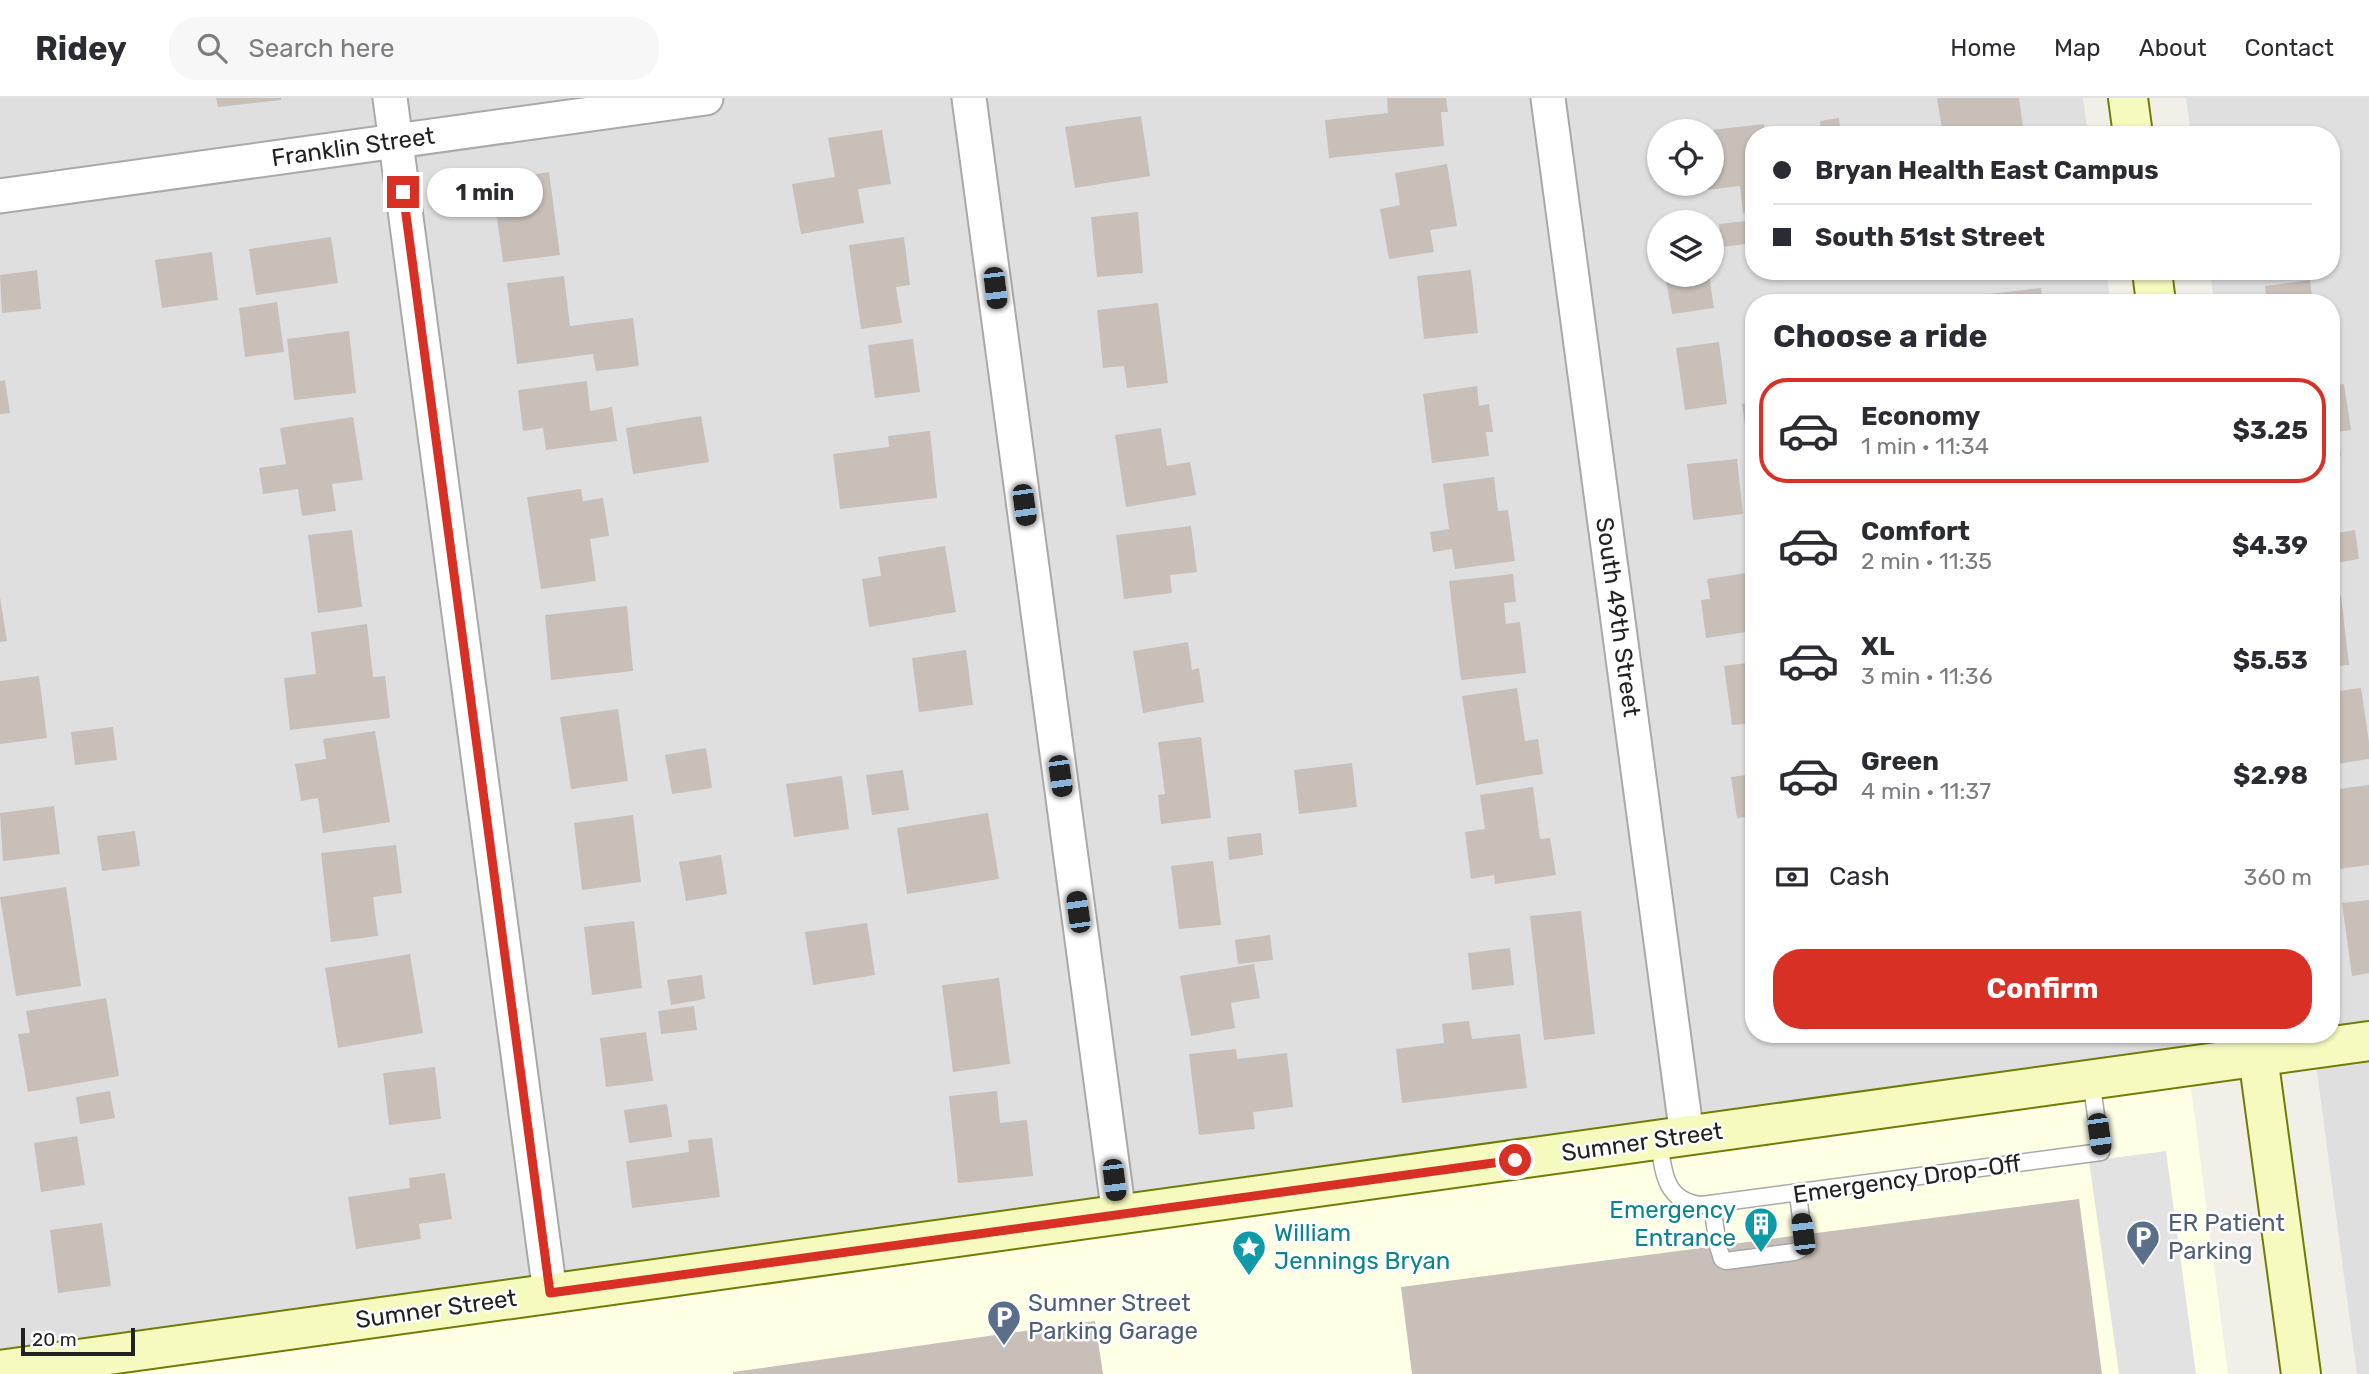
<!DOCTYPE html>
<html lang="en">
<head>
<meta charset="utf-8">
<style>
  :root { --surface:#fff; --page:#f7f7f7; --text:#2b2b33; --muted:#7c7c81; --line:#e1e1e2; --accent:#d93025 }
  body { margin:0; font-family:Rubik,sans-serif; background:var(--page); color:var(--text); height:100vh; display:flex; flex-direction:column; font-size:26px; white-space:nowrap }
  * { box-sizing:border-box; margin:0 }
  p { font-size:23px; color:var(--muted) }
  .icon { flex:none; width:38px; height:38px; fill:none; stroke:currentColor; stroke-width:2; stroke-linecap:round; stroke-linejoin:round }
  .map { position:relative; flex:1; overflow:hidden }
  .details { position:absolute; left:1745px; top:196px; width:595px; height:749px; display:flex; flex-direction:column; background:var(--surface); border-radius:28px; box-shadow:0 2px 5px #0004 }
  .details>* { flex:none }
  .top-card { position:absolute; left:1745px; top:28px; width:595px; height:154px; border-radius:28px; box-shadow:0 2px 5px #0004; display:grid; align-content:center; height:154px; padding:0 28px; background:var(--surface) }
  .fabs { position:absolute; left:1647px; top:21px; display:grid; gap:14px }
  .fabs a { display:grid; place-items:center; width:77px; height:77px; border-radius:50%; background:var(--surface); box-shadow:0 2px 5px #0004; font-size:35px }
  .scale { position:absolute; left:21px; bottom:18px; width:114px; box-sizing:border-box; padding-left:7px; border:4px solid #222; border-top:0; font-size:19px; line-height:24px; white-space:nowrap; color:#222; -webkit-text-stroke:5px #fff; paint-order:stroke }
  .end { position:absolute; width:32px; height:32px; margin:-16px; border:9px solid #d93025; background:#fff; box-shadow:0 0 0 4px #fff }
  .from { border-radius:50% }
  .bubble { position:absolute; height:49px; border-radius:24px; background:var(--surface); box-shadow:0 2px 5px #0004; font-size:23px; font-weight:700; line-height:49px; text-align:center }
  .car { position:absolute; width:21px; height:42px; margin:-21px -10px; border-radius:9px; box-shadow:0 0 5px 2px #0007; background:linear-gradient(#222 24%,#8ab4d8 0 40%,#222 0 76%,#8ab4d8 0 86%,#222 0) }
  .top-card b { display:flex; align-items:center; gap:24px; height:66px; font-size:26px }
  .top-card b+b { border-top:2px solid var(--line) }
  .top-card i { width:18px; height:18px; background:var(--text) }
  ul { padding:0; list-style:none }
  li { display:flex; align-items:center; gap:21px; height:105px; margin:0 14px 10px; padding:0 14px; border:4px solid transparent; border-radius:28px }
  li div { flex:1 }
  li b { display:block; font-size:26px }
  li em { font-style:normal; font-weight:700 }
  li.current { border-color:var(--accent) }
  li>.icon { width:63px; height:63px; stroke-width:1.5 }
  h2 { padding:0 28px; font-size:32px; line-height:84px }
  .pay { display:flex; align-items:center; gap:18px; height:77px; padding:0 28px; font-size:26px }
  .pay p { margin-inline-start:auto }
  .button { display:flex; gap:14px; margin-top:auto; padding:14px 28px }
  .button a { flex:1; height:80px; border-radius:28px; background:var(--accent); color:#fff; font-size:28px; font-weight:700; line-height:80px; text-align:center }
  header { display:flex; align-items:center; gap:42px; box-sizing:border-box; height:98px; padding:0 35px; background:var(--surface); border-bottom:2px solid var(--line) }
  header strong { font-size:33px }
  nav { display:flex; gap:38px; margin-inline-start:auto; font-size:24px }
  .search { width:490px; height:63px; background:var(--page); display:flex; align-items:center; gap:18px; box-sizing:border-box; padding:0 24px; border-radius:28px; color:var(--muted); font-size:26px }
  .map>svg:first-child { display:block }
  .residential { fill:#e0dfdf; fill-rule:evenodd }
  .education { fill:#ffffe5 }
  .parking { fill:#e2e2e2 }
  .building { fill:#c7bfb8 }
  .lines { fill:none; stroke-linecap:round; stroke-linejoin:round }
  .lane-casing { stroke:#a9a9a9; stroke-width:19 }
  .street-casing { stroke:#a9a9a9; stroke-width:37 }
  .secondary-casing { stroke:#707d05; stroke-width:42 }
  .lane { stroke:#fff; stroke-width:16 }
  .street { stroke:#fff; stroke-width:33 }
  .secondary { stroke:#f7fabf; stroke-width:38 }
  .route { stroke:#d93025; stroke-width:9 }
  .labels { text-anchor:middle; stroke-width:5; stroke-linejoin:round; paint-order:stroke }
  .street-label { font-size:24px; fill:#222; stroke:#fff }
  .culture-label { font-size:24px; fill:#0d838f; stroke:#fff; text-anchor:end }
  .service-label { font-size:24px; fill:#4e5e75; stroke:#fff; text-anchor:start }
</style>
</head>
<body>
<header>
<strong>Ridey</strong>
<div class="search"><svg class="icon" aria-label="search" viewBox="0 0 24 24"><circle cx="10" cy="10" r="6"/><path d="M15 15l6 6"/></svg>Search here</div>
<nav><a>Home</a><a>Map</a><a>About</a><a>Contact</a></nav>
</header>
<div class="map">
<svg width="2369" height="1276" viewBox="0 0 2369 1276">
  <rect width="100%" height="100%" fill="#f2efe9"/>
  <path class="residential" d="M0 0H2083L2088 37H1754V173H2106L2111 205H1754V936H2185L2188 966 0 1272ZM1659 33H1712V86H1659ZM1659 124H1712V177H1659Z
    M2186 0H2369V1276H2357L2312 936H2331V205H2214L2210 173H2331V37H2191Z"/>
  <path class="education" d="M2188 967 2228 1276H0Z"/>
  <path class="parking" d="M2166 1053 2196 1276H2119L2089 1063Z"/>
  <path class="building" d="M216 0H281V2L218 9Z
    M1387 0H1446L1448 14H1441L1444 48 1329 60 1325 22 1388 15Z
    M1937 0H2019L2024 37H1943Z
    M1141 18 1150 78 1075 90 1065 29Z
    M1839 20 1841 37H1821L1820 23Z
    M1764 26 1765 37H1754V113L1743 115 1740 88 1679 95 1678 86H1712V32Z
    M882 32 891 86 858 91 864 125 801 136 792 86 835 79 828 40Z
    M1447 66 1457 128 1430 132 1434 154 1389 161 1380 111 1400 107 1395 75Z
    M549 74 560 157 503 164 492 83Z
    M1138 114 1143 175 1097 179 1091 119Z
    M1754 122V145L1722 149 1719 126Z
    M331 139 338 185 256 197 249 151Z
    M904 139 910 187 896 189 902 225 861 231 849 147Z
    M212 154 218 202 162 210 155 162Z
    M37 172 41 211 2 215 0 177Z
    M1471 172 1478 235 1424 241 1417 178Z
    M1665 177H1709L1714 210 1672 216Z
    M564 178 570 228 633 220 639 268 596 273 593 256 517 266 507 185Z
    M2310 182 2313 205H2267L2265 188Z
    M2041 190 2043 205H1982L1981 197Z
    M277 204 284 254 245 259 239 210Z
    M1158 205 1168 285 1127 290 1124 268 1103 270 1097 212Z
    M349 233 356 295 294 302 287 241Z
    M913 241 920 294 875 300 868 247Z
    M1719 244 1727 306 1685 312 1676 250Z
    M5 282 10 315 0 316V283Z
    M587 283 590 313 612 309 617 343 546 352 543 330 523 333 518 292Z
    M2344 286 2351 332 2337 334 2341 358 2331 359V288Z
    M1477 288 1479 308 1489 306 1493 334H1486L1489 358 1432 365 1423 296Z
    M1754 304V327L1745 328 1742 306Z
    M701 318 709 364 633 376 626 330Z
    M353 319 363 382 332 386 336 413 302 418 298 391 263 396 259 370 286 366 280 330Z
    M1161 330 1167 368 1190 364 1196 397 1126 409 1115 337Z
    M930 333 937 400 840 411 833 356 889 349 888 338Z
    M1737 361 1743 416 1693 422 1687 366Z
    M1494 379 1498 413 1508 412 1515 463 1455 471 1452 451 1433 454 1430 434 1449 431 1443 386Z
    M581 391 583 403 603 400 609 438 590 441 596 483 541 491 527 399Z
    M2331 406 2337 435 2355 432 2359 461 2331 466Z
    M1191 428 1197 474 1170 477 1172 495 1124 501 1116 437Z
    M352 432 362 509 318 515 308 437Z
    M945 448 956 514 869 529 862 481 881 478 878 459Z
    M1746 475 1754 533 1706 540 1701 502 1710 501 1707 481Z
    M1513 476 1516 504 1504 505 1506 526 1520 524 1526 575 1461 582 1449 483Z
    M2341 497 2349 567 2331 569V498Z
    M0 499 7 543 0 544Z
    M627 508 633 573 551 582 545 517Z
    M367 526 373 579 385 578 390 620 290 632 284 580 316 576 311 534Z
    M1188 544 1192 572 1199 570 1204 604 1143 615 1133 553Z
    M966 552 973 607 919 614 912 560Z
    M1754 564V625L1732 627 1724 568Z
    M39 578 47 640 0 646V583Z
    M1517 590 1525 643 1538 641 1543 676 1476 687 1462 598Z
    M2361 590 2369 644V661L2331 667V594Z
    M618 611 628 683 571 691 560 619Z
    M113 629 117 662 75 667 71 634Z
    M375 633 390 724 323 735 318 700 301 703 295 666 326 661 323 641Z
    M1201 639 1211 720 1161 726 1158 697 1165 696 1158 644Z
    M706 650 712 690 672 696 665 657Z
    M1352 665 1357 709 1299 716 1294 672Z
    M903 672 909 712 872 717 866 677Z
    M1754 676V718L1737 720 1731 679Z
    M842 678 849 731 794 739 786 686Z
    M2369 687V767L2332 772 2331 741 2339 740 2337 720 2331 721V692Z
    M1533 689 1540 741 1550 740 1556 777 1495 786 1494 777 1471 781 1465 734 1485 731 1480 697Z
    M54 708 60 756 3 763 0 715Z
    M988 715 999 781 907 796 897 730Z
    M633 717 641 784 582 792 574 725Z
    M135 733 140 768 102 773 97 738Z
    M1261 735 1263 757 1229 762 1227 739Z
    M396 747 402 795 373 799 378 838 331 844 321 755Z
    M721 757 727 796 686 803 679 764Z
    M1213 763 1221 827 1179 831 1171 768Z
    M66 789 81 888 16 898 0 799Z
    M1754 802V848H1752L1745 803Z
    M2369 802V875L2352 878 2342 805Z
    M1581 813 1595 936 1544 942 1530 818Z
    M634 823 642 890 592 897 584 829Z
    M867 825 875 877 813 887 805 834Z
    M1270 837 1273 862 1238 866 1235 842Z
    M1510 850 1514 887 1472 892 1468 855Z
    M410 856 423 935 338 950 325 870Z
    M1254 866 1260 900 1231 905 1235 930 1191 938 1180 878Z
    M702 877 705 901 671 907 667 882Z
    M999 880 1010 966 953 974 942 887Z
    M106 900 119 978 28 994 18 936 30 935 26 913Z
    M694 908 697 932 661 936 658 913Z
    M1469 923 1472 941 1520 936 1527 990 1402 1005 1396 951 1444 945 1442 926Z
    M646 934 653 983 606 989 600 940Z
    M1236 951 1237 961 1287 955 1293 1009 1253 1014 1255 1031 1199 1037 1189 956Z
    M435 969 441 1021 389 1027 383 975Z
    M110 993 115 1020 80 1026 76 999Z
    M997 993 1000 1025 1027 1022 1033 1078 958 1085 949 998Z
    M667 1006 672 1039 629 1045 624 1012Z
    M77 1038 85 1087 41 1094 34 1045Z
    M712 1040 720 1099 632 1110 626 1063 689 1054 688 1042Z
    M445 1075 452 1121 419 1126 421 1141 356 1151 348 1099 410 1090 409 1080Z
    M2079 1101 2102 1276H1412L1401 1189Z
    M102 1125 111 1188 58 1195 50 1132Z
    M1095 1223 1103 1276H733V1274Z"/>
  <g class="lines">
    <g class="lane-casing">
      <path id="lane" d="M1659 1042C1663 1072 1664 1104 1702 1107L2101 1054 2091 981
        M1712 1107 1718 1148 1722 1161 1726 1163 1794 1154 1799 1152 1804 1145 1798 1096"/>
    </g>
    <g class="street-casing">
      <path id="street" d="M390 0 550 1195
        M969 0 1119 1117
        M1548 0 1687 1038
        M0 98 706 0"/>
    </g>
    <g class="secondary-casing">
      <path id="secondary" d="M2128 0 2133 37
        M2152 173 2156 205
        M2255 936 2301 1276
        M0 1272 2369 943"/>
    </g>
    <use href="#lane" class="lane"/>
    <use href="#street" class="street"/>
    <use href="#secondary" class="secondary"/>
  </g>
  <g class="lines">
    <path class="route" d="M403 94 550 1195 1515 1062"/>
  </g>
  <defs>
    <g id="building-pin" transform="scale(1.75)"><path d="M0 17L-7.5 6A9.5 9.5 0 1 1 7.5 6Z" fill="#0f9aa8" stroke="#fff"/><path d="M-4-6H4V6H1V3H-1V6H-4ZM-2.5-4.3h1.7v1.8h-1.7ZM.8-4.3h1.7v1.8H.8ZM-2.5-1h1.7V.8h-1.7ZM.8-1h1.7V.8H.8Z" fill="#fff"/></g>
    <g id="parking-pin" transform="scale(1.75)"><path d="M0 17L-7.5 6A9.5 9.5 0 1 1 7.5 6Z" fill="#5c6f8a" stroke="#fff"/><path d="M-3.5-5.5H1a3.5 3.5 0 0 1 0 7H-1V5.5H-3.5ZM-1-3.4V-.6H.8a1.4 1.4 0 0 0 0-2.8Z" fill="#fff"/></g>
    <g id="sight-pin" transform="scale(1.75)"><path d="M0 17L-7.5 6A9.5 9.5 0 1 1 7.5 6Z" fill="#0f9aa8" stroke="#fff"/><path d="M0-6L1.8-2.2L6-1.7L2.9 1.2L3.7 5.4L0 3.3L-3.7 5.4L-2.9 1.2L-6-1.7L-1.8-2.2Z" fill="#fff"/></g>
  </defs>
  <g fill-rule="evenodd">
    <use href="#building-pin" x="1761" y="1126"/>
    <use href="#parking-pin" x="2143" y="1139"/>
    <use href="#sight-pin" x="1249" y="1149"/>
    <use href="#parking-pin" x="1004" y="1219"/>
  </g>
  <g class="labels">
    <g class="street-label">
      <text transform="translate(353 49) rotate(-8)" y="8">Franklin Street</text>
      <text transform="translate(1618 519) rotate(82)" y="8">South 49th Street</text>
      <text transform="translate(1642 1044) rotate(-8)" y="8">Sumner Street</text>
      <text transform="translate(1907 1081) rotate(-8)" y="8">Emergency Drop-Off</text>
      <text transform="translate(436 1211) rotate(-8)" y="8">Sumner Street</text>
    </g>
    <g class="culture-label">
      <text x="1736" y="1120">Emergency<tspan x="1736" dy="28">Entrance</tspan></text>
      <text x="1274" y="1143" text-anchor="start">William<tspan x="1274" dy="28">Jennings Bryan</tspan></text>
    </g>
    <g class="service-label">
      <text x="2168" y="1133">ER Patient<tspan x="2168" dy="28">Parking</tspan></text>
      <text x="1028" y="1213">Sumner Street<tspan x="1028" dy="28">Parking Garage</tspan></text>
    </g>
  </g>
</svg>
<div class="fabs">
<a><svg class="icon" aria-label="locate" viewBox="0 0 24 24"><circle cx="12" cy="12" r="6"/><path d="M12 2v4M12 18v4M2 12h4M18 12h4"/></svg></a>
<a><svg class="icon" aria-label="layers" viewBox="0 0 24 24"><path d="M12 4l9 5-9 5-9-5zM3 14l9 5 9-5"/></svg></a>
</div>
<div class="scale">20 m</div>
<i class="end from" style="left:1515px;top:1062px"></i>
<i class="end" style="left:403px;top:94px"></i>
<div class="bubble" style="left:427px;top:70px;width:116px">1 min</div>
<i class="car" style="left:995px;top:190px;rotate:173deg"></i>
<i class="car" style="left:1024px;top:407px;rotate:172deg"></i>
<i class="car" style="left:1060px;top:678px;rotate:172deg"></i>
<i class="car" style="left:1078px;top:814px;rotate:352deg"></i>
<i class="car" style="left:2099px;top:1036px;rotate:172deg"></i>
<i class="car" style="left:1114px;top:1082px;rotate:173deg"></i>
<i class="car" style="left:1803px;top:1136px;rotate:353deg"></i>
<div class="top-card">
<b><i class="from"></i>Bryan Health East Campus</b>
<b><i></i>South 51st Street</b>
</div>
<section class="details">
<h2>Choose a ride</h2>
<ul>
<li class="current"><svg class="icon" aria-label="car" viewBox="0 0 24 24"><path d="M5 17H2v-5l4-1 3-4h7l3 4 3 1v5h-3M9 17h6M6 11h13"/><circle cx="7" cy="17" r="2"/><circle cx="17" cy="17" r="2"/></svg><div><b>Economy</b><p>1 min · 11:34</p></div><em>$3.25</em></li>
<li><svg class="icon" aria-label="car" viewBox="0 0 24 24"><path d="M5 17H2v-5l4-1 3-4h7l3 4 3 1v5h-3M9 17h6M6 11h13"/><circle cx="7" cy="17" r="2"/><circle cx="17" cy="17" r="2"/></svg><div><b>Comfort</b><p>2 min · 11:35</p></div><em>$4.39</em></li>
<li><svg class="icon" aria-label="car" viewBox="0 0 24 24"><path d="M5 17H2v-5l4-1 3-4h7l3 4 3 1v5h-3M9 17h6M6 11h13"/><circle cx="7" cy="17" r="2"/><circle cx="17" cy="17" r="2"/></svg><div><b>XL</b><p>3 min · 11:36</p></div><em>$5.53</em></li>
<li><svg class="icon" aria-label="car" viewBox="0 0 24 24"><path d="M5 17H2v-5l4-1 3-4h7l3 4 3 1v5h-3M9 17h6M6 11h13"/><circle cx="7" cy="17" r="2"/><circle cx="17" cy="17" r="2"/></svg><div><b>Green</b><p>4 min · 11:37</p></div><em>$2.98</em></li>
</ul>
<div class="pay"><svg class="icon" aria-label="cash" viewBox="0 0 24 24"><path d="M3 7h18v10H3z"/><circle cx="12" cy="12" r="2"/></svg>Cash<p>360 m</p></div>
<div class="button"><a>Confirm</a></div>
</section>
</div>
</body>
</html>
